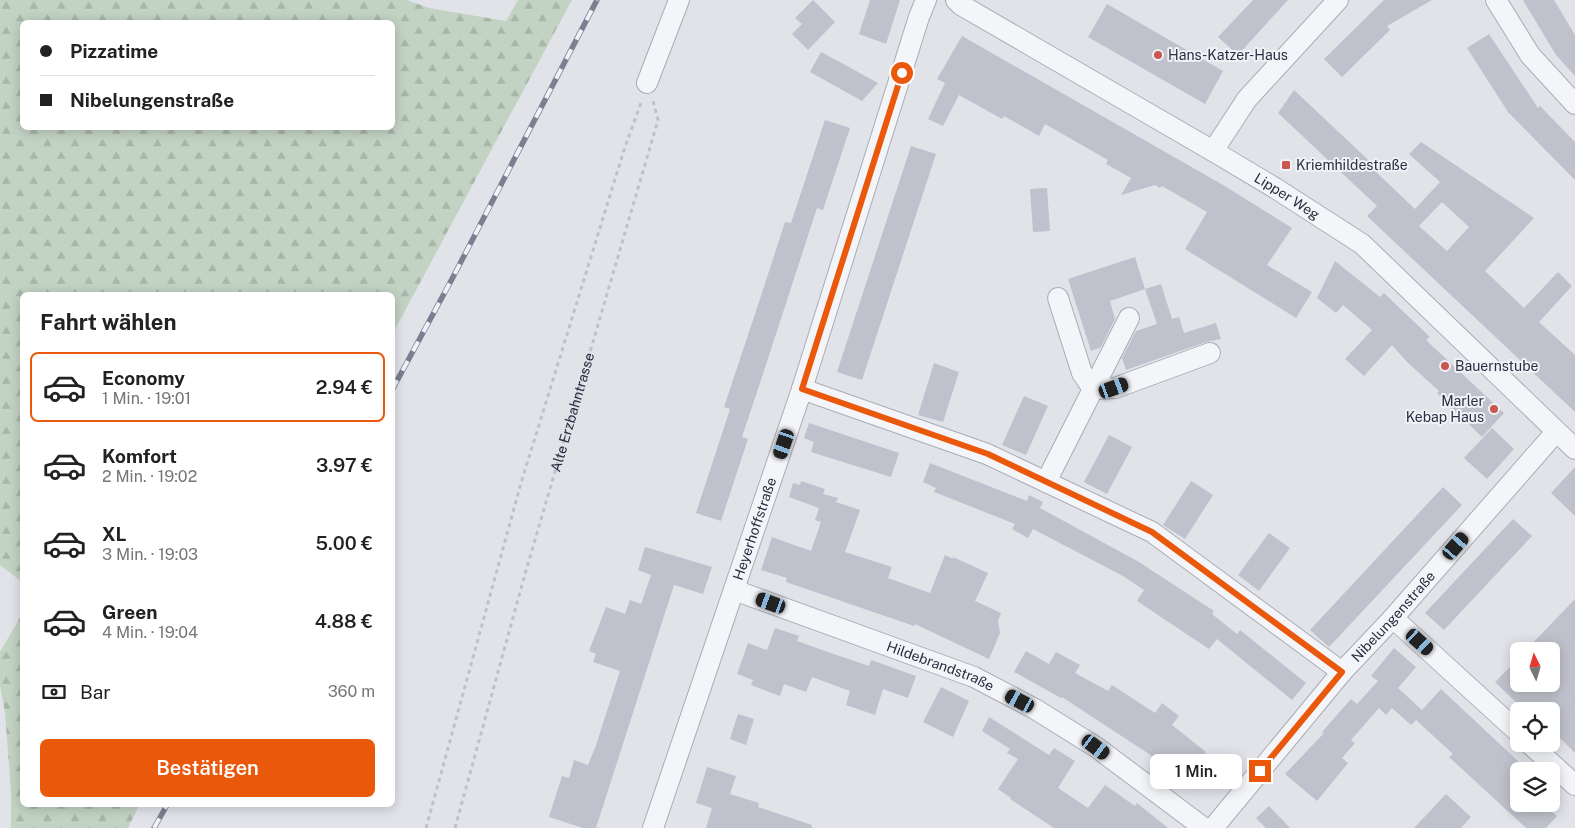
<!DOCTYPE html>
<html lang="de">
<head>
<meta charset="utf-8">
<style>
  :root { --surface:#fff; --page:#f2f2f2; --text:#222; --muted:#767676; --line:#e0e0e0; --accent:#ea580c }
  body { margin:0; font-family:"Public Sans",sans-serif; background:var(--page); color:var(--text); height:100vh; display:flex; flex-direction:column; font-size:19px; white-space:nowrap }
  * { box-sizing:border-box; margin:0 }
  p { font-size:16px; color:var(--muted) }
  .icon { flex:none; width:28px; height:28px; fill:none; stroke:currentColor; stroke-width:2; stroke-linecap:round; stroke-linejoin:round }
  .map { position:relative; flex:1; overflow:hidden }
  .drawer { position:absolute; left:20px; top:292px; width:375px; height:515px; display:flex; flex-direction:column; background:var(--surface); border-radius:8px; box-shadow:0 2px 12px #0003 }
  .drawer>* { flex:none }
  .guide { position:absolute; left:20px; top:20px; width:375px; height:110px; border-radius:8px; box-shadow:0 2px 12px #0003; display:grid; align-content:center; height:110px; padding:0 20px; background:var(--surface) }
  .needle { width:32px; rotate:355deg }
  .tools { position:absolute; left:1510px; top:642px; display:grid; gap:10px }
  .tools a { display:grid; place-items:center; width:50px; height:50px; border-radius:8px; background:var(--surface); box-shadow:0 2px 12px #0003; font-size:25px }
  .end { position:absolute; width:22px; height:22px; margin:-11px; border:6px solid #ea580c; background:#fff; box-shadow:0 0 0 2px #fff }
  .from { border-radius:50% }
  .bubble { position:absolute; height:35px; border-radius:8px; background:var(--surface); box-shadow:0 2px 12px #0003; font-size:16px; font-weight:600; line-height:35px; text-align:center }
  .car { position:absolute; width:15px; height:30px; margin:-15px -8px; border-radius:6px; box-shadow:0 0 4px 1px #0007; background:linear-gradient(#222 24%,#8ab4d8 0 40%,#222 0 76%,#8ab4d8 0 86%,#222 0) }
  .guide b { display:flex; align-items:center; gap:18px; height:48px; font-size:19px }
  .guide b+b { border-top:1px solid var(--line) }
  .guide i { width:12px; height:12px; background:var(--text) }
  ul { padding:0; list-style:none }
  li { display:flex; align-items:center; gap:15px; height:70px; margin:0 10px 8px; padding:0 10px; border:2px solid transparent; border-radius:8px }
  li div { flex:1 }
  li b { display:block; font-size:19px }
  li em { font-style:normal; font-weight:600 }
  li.selected { border-color:var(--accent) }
  li>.icon { width:45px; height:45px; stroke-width:1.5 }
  h2 { padding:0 20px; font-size:22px; line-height:60px }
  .pay { display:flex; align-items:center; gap:12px; height:55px; padding:0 20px; font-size:19px }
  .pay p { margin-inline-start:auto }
  .action { display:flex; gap:10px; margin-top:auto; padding:10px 20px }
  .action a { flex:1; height:58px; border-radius:8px; background:var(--accent); color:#fff; font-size:20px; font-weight:600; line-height:58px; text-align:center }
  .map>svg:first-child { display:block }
  .forest { fill:url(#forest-firs); fill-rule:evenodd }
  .building { fill:#bfc1cc; fill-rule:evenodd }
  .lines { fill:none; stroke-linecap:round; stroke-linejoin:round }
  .minor-casing { stroke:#aaacb6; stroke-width:22 }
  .path { stroke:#bfc1c8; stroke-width:3; stroke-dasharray:4 4; stroke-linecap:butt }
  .minor { stroke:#f4f5f8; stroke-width:20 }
  .rail-casing { stroke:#7c7f92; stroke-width:5.5 }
  .rail { stroke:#f1f2f7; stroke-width:4; stroke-dasharray:11; stroke-linecap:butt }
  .route { stroke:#ea580c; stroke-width:6 }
  .poi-dot { fill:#c8574d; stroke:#f1f2f7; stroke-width:2 }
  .labels { text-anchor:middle; stroke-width:4; stroke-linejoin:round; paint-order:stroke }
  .poi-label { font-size:14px; fill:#2a2d40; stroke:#f1f2f7; text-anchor:start }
  .street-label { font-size:14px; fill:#2a2d40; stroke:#f1f2f7 }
</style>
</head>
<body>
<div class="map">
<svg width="1575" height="828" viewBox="0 0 1575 828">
  <defs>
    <pattern id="forest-firs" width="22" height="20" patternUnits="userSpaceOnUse" patternTransform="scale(1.25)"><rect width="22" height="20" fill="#c3d3c3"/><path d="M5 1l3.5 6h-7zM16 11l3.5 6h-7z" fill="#a8b5a9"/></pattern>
  </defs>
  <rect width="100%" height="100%" fill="#e1e3e9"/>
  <path class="forest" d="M0 0H407L429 8 506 21 518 0H572L393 333 392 295H22V582L0 565ZM22 22H392V128H22Z
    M22 614V805H139L128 828H11V792L5 713 0 685V652Z"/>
  <path class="building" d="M813 0 835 22 808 50 792 34 802 24 795 18Z
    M870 0H900L886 44 859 34Z
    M1253 0H1288L1238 55 1218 37Z
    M1384 0H1432L1387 26 1390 30 1342 77 1324 59Z
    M1523 0H1554L1575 35V76L1556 55Z
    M1107 4 1223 71 1205 104 1088 37Z
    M1489 34 1538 108 1540 106 1575 142V180L1508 112 1467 48Z
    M962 36 1223 185 1292 228 1267 265 1312 292 1296 318 1185 249 1207 212 1162 186 1160 188 1155 185 1121 195 1131 178 1106 164 1108 160 1045 124 1039 136 1004 116 1002 119 959 95 943 126 928 119 945 83 937 79Z
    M821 52 838 61 878 83 862 101 810 72Z
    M1294 90 1379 170 1376 172 1415 209 1440 182 1409 154 1421 142 1534 218 1485 271 1524 308 1558 272 1572 286 1539 322 1575 355V412L1367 216 1377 206 1278 113ZM1442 202 1469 227 1447 251 1419 226Z
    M825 120 850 128 823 210 817 208 763 374 742 437 748 439 721 521 696 513 730 409 724 407 759 302 785 222 791 223Z
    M911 146 936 154 862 380 837 372Z
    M1047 188 1050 231 1033 232 1030 189Z
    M1135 257 1145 289 1110 301 1115 319 1101 347 1091 351 1068 279Z
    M1335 261 1380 297 1384 293 1430 337 1426 340 1504 413 1482 437 1437 393 1439 391 1407 362 1392 345 1364 376 1345 359 1372 330 1343 305 1336 313 1317 298Z
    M1161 284 1172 319 1179 317 1184 333 1216 323 1221 339 1206 342 1126 370 1122 358 1136 331 1157 324 1145 289Z
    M934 363 959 372 943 422 918 415Z
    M1024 396 1048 406 1026 455 1002 445Z
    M809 423 899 453 891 477 811 452 814 442 804 438Z
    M1492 428 1514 449 1487 479 1464 458Z
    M1109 435 1132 447 1107 494 1084 482Z
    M930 463 1027 501 1029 495 1043 502 1040 508 1139 562 1214 611 1212 614 1237 634 1240 630 1306 683 1292 700 1217 639 1209 649 1137 601 1144 590 1123 576 1033 529 1028 538 1012 529 1015 524 934 492 936 488 923 482Z
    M1575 467V516L1551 493Z
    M801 481 825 489 823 494 838 498 836 502 860 510 845 552 892 567 888 578 930 593 945 555 953 559V557L988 573 975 601 1001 613 998 621 1000 633 989 659 915 624 914 626 786 582 787 578 761 570 772 537 811 551 821 522 815 520 819 508 789 497 793 483 800 485Z
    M1191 481 1213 495 1185 539 1163 525Z
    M1443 487 1462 505 1329 647 1310 630Z
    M1513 519 1532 536 1444 630 1425 613Z
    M1269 533 1290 548 1259 591 1238 575Z
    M645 547 712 567 703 594 674 585 596 828H583L549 817 562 776 569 778 574 760 588 765 595 748 620 671 593 662 596 654 589 651 606 607 625 614 630 600 641 604 651 575 638 570Z
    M1575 599V753L1551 729V711H1525L1495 682 1519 658V684H1551V651H1525Z
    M775 628 799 636 797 641 828 652 869 666 871 660 916 676 908 698 883 689 875 715 846 705 850 691 812 677 806 692 784 684 780 696 751 685 753 680 737 674 748 643 767 650Z
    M1394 648 1416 667 1398 688 1422 710 1441 689 1519 762V804H1543L1557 816 1546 828H1526L1449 757 1453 754 1416 720 1411 725 1392 708 1386 715 1379 708 1351 740 1355 743 1342 758 1348 763 1317 801 1285 774 1324 733 1322 732 1351 699 1357 704 1378 681 1371 676Z
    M1026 651 1049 664 1056 652 1080 665 1075 673 1108 691 1112 685 1155 713 1162 703 1179 716 1172 725 1206 752 1198 762 1209 771 1194 790 1151 757 1152 756 1062 697 1061 698 1014 672Z
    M941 687 969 701 953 737 923 722Z
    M738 714 754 719 746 745 730 739Z
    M989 717 1049 755 1054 748 1075 761 1058 788 1088 808 1105 785 1135 806 1137 803 1168 828H1054L1010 799 1011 798 998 789 1018 759 1007 753 1010 749 982 731Z
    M707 767 736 776 730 794 759 803 758 807 812 825V828H706L712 808 696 803Z
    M1446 794 1471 817 1461 828H1414Z
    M1269 806 1290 828H1266L1256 818Z"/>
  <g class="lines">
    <g class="minor-casing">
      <g id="minor">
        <path id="s2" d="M956 0 961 5 1213 151 1275 188 1362 244 1575 449"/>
        <path d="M1496 0 1530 55 1575 104"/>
        <path d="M647 83 679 0"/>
        <path d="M1213 151 1247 99 1338 0"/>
        <path d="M802 389 987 454 1152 532 1342 672"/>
        <path d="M1093 389 1115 388 1210 353"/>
        <path d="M1093 389 1129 318"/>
        <path d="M1046 482 1093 389 1082 373 1058 298"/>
        <path id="s3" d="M734 590 974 677 1035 709 1096 747 1204 828"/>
        <path d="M1393 618 1519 733"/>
        <path d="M1530 744 1575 785"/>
        <path id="s4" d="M653 828 802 389 919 17 926 0"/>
        <path id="s5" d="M1213 828 1342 672 1393 618 1556 432"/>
      </g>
    </g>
    <g class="path">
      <path d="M426 828 521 483 625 147 642 100"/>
      <path id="s1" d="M455 828 525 574 658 120 653 101"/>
    </g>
    <use href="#minor" class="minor"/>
    <g class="rail-casing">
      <path id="rail" d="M392 390 452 279 597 0
        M154 828 167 805"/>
    </g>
    <use href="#rail" class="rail"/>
  </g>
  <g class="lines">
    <path class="route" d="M902 73 802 389 988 454 1152 532 1342 672 1260 771"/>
  </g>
  <g class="poi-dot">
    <circle cx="1158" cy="55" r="5"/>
    <rect x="1281" y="160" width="10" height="10" rx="2.5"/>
    <circle cx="1445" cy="366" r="5"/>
    <circle cx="1494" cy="409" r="5"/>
  </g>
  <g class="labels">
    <g class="poi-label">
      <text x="1168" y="60">Hans-Katzer-Haus</text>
      <text x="1296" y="170">Kriemhildestraße</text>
      <text x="1455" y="371">Bauernstube</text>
      <text x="1484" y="406" text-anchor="end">Marler<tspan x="1484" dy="16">Kebap Haus</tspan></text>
    </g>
    <g class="street-label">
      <text dy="5" stroke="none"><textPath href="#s2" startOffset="385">Lipper Weg</textPath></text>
      <text dy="5" stroke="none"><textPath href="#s1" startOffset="432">Alte Erzbahntrasse</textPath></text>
      <text dy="5" stroke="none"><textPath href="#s4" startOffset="316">Heyerhoffstraße</textPath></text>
      <text dy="5" stroke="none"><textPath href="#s5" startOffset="278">Nibelungenstraße</textPath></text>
      <text dy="5" stroke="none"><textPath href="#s3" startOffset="220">Hildebrandstraße</textPath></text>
    </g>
  </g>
</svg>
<div class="tools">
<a><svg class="needle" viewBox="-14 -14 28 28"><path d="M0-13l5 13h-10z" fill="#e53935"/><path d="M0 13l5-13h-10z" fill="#767676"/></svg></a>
<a><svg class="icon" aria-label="locate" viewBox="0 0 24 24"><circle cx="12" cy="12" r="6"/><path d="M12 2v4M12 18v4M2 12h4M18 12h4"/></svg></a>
<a><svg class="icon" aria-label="layers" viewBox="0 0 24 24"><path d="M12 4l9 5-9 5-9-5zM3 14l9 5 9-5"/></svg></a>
</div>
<i class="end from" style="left:902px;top:73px"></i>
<i class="end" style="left:1260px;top:771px"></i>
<div class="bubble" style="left:1150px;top:754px;width:92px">1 Min.</div>
<i class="car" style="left:1114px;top:388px;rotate:70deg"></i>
<i class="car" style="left:784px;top:444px;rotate:199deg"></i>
<i class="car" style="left:1456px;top:546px;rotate:41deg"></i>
<i class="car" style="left:771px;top:603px;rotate:290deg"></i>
<i class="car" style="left:1420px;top:642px;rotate:132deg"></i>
<i class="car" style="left:1020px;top:701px;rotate:298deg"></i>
<i class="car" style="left:1096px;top:747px;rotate:127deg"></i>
<div class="guide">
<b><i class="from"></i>Pizzatime</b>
<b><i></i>Nibelungenstraße</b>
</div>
<section class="drawer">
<h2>Fahrt wählen</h2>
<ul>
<li class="selected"><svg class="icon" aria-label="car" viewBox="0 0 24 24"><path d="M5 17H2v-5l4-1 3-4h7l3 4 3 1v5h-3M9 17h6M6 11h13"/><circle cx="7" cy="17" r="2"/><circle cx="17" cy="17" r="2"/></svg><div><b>Economy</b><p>1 Min. · 19:01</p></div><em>2.94 €</em></li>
<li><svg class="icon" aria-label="car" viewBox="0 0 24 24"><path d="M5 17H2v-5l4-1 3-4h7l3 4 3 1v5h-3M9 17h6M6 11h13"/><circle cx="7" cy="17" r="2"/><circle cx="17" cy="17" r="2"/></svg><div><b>Komfort</b><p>2 Min. · 19:02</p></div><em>3.97 €</em></li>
<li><svg class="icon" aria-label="car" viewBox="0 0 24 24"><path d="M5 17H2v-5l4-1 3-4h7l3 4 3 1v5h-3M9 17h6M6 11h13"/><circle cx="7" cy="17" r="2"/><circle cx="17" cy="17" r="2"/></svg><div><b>XL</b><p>3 Min. · 19:03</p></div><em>5.00 €</em></li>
<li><svg class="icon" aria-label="car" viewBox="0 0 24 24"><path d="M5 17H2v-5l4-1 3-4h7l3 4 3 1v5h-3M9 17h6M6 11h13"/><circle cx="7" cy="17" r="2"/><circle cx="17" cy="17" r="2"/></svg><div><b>Green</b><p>4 Min. · 19:04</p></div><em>4.88 €</em></li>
</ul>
<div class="pay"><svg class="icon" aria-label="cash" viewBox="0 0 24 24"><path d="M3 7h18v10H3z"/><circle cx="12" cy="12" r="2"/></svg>Bar<p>360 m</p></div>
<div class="action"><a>Bestätigen</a></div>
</section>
</div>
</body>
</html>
